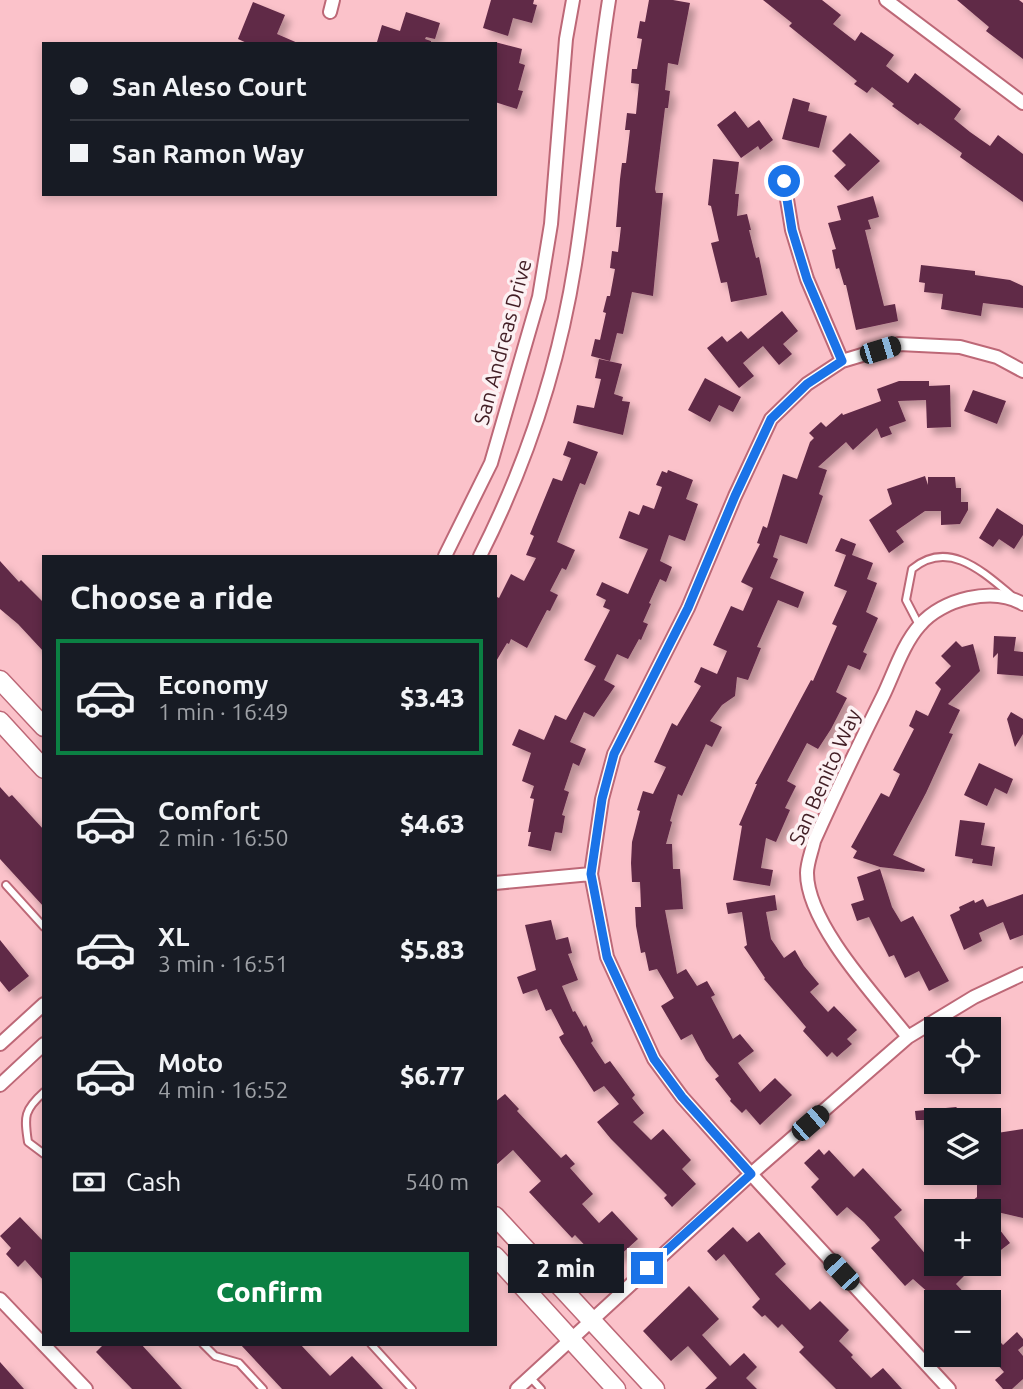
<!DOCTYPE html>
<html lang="en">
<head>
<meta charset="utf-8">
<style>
  :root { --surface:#171b24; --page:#242831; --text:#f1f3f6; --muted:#9ea1a6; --line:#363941; --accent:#0b8043 }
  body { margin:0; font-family:Ubuntu,sans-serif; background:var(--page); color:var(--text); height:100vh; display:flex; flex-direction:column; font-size:26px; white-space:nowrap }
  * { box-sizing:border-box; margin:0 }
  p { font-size:23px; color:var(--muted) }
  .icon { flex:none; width:38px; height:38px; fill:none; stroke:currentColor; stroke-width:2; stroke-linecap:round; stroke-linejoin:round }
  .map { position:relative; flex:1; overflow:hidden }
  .panel { position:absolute; left:42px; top:555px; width:455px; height:791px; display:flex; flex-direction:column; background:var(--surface); border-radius:0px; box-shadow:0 4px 10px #0003 }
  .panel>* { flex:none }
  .guide { position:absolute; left:42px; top:42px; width:455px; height:154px; border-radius:0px; box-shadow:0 4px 10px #0003; display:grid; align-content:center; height:154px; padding:0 28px; background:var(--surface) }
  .buttons { position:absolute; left:924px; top:1017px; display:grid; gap:14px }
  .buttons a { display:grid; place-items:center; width:77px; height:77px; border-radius:0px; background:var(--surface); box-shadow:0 4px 10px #0003; font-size:35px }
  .end { position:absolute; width:32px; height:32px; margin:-16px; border:9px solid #1a73e8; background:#fff; box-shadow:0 0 0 4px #fff }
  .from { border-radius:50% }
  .bubble { position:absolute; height:49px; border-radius:0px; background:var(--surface); box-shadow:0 4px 10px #0003; font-size:23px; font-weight:800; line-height:49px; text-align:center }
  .car { position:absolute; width:21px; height:42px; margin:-21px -10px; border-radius:9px; box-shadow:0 0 5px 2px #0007; background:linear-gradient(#222 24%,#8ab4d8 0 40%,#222 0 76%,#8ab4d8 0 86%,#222 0) }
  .guide b { display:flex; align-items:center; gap:24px; height:66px; font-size:26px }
  .guide b+b { border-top:2px solid var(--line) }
  .guide i { width:18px; height:18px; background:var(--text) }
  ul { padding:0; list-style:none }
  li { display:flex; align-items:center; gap:21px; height:116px; margin:0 14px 10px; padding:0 14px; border:4px solid transparent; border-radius:0px }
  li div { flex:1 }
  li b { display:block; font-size:26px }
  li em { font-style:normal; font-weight:800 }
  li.active { border-color:var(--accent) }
  li>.icon { width:63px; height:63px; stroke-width:1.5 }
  h2 { padding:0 28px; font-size:32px; line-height:84px }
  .pay { display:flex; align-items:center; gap:18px; height:77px; padding:0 28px; font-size:26px }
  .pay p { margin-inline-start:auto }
  .cta { display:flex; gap:14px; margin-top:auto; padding:14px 28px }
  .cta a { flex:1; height:80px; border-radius:0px; background:var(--accent); color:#fff; font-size:28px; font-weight:800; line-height:80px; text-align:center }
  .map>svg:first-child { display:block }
  .building { fill:#612947; filter:url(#shadow) }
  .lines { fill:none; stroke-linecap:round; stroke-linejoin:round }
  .lane-casing { stroke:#bd6877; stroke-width:10 }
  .street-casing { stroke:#bd6877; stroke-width:16 }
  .secondary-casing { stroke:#bd6877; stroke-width:21 }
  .lane { stroke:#fff; stroke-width:6 }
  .street { stroke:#fff; stroke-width:12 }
  .secondary { stroke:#fff; stroke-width:18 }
  .route { stroke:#1a73e8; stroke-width:9 }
  .labels { text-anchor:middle; stroke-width:7; stroke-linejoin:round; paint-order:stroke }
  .street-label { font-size:21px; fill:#421e25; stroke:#fcf1f3 }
</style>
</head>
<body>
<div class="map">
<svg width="1023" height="1389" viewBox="0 0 1023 1389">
  <defs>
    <filter id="shadow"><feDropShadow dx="6" dy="6" stdDeviation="3.5" flood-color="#0004"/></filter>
  </defs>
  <rect width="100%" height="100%" fill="#fbc2ca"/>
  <path class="building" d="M491 0H534L533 4 537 5 532 23 513 18 508 36 483 28Z
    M649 0H673L690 3 678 65 668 63 665 90 670 91 668 108H665L655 189 656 193H663L653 296 632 292 623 334 617 333 610 361 591 356 595 339 600 340 606 313 603 312 607 296H610L615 269 610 268 612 251 618 252 621 227H616L620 179 622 163H626L630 130H625L627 113 636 114 639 84 631 83 632 69H637L642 39 637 38 640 21 645 22Z
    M763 0H822L841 15 833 24 855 41 861 32 894 55 886 66 908 83 915 73 961 109 954 119 970 132 990 146 998 135 1023 154V202L960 157 962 153 920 123 918 125 892 106 894 104 872 87 867 93 854 84 857 81 789 26 792 23Z
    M957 0H1019L1023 3V59L986 31 989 27Z
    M253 2 285 15 277 34 300 44H249L238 39Z
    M406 12 440 23 435 39 426 37 425 39 431 41V44H384L377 42 382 25 400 31Z
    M495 42 522 49 519 63 525 65 518 90 523 91 517 109 495 102Z
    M793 98 810 103 808 111 827 116 819 148 782 139Z
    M735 111 748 128 759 120 773 140 760 150 758 146 741 158 717 125Z
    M850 133 880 161 848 191 834 176 846 165 832 151Z
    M713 159 739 162 735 194H739L737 216 747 214 751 230H749L756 258 759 257 767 295 731 302 727 282 721 283 711 243 719 241 711 206 708 205Z
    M873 196 879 217 868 220 871 229 865 230 884 306 895 304 898 321 856 330 846 285H844L839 268 836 269 832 250 836 249 828 223 841 220 837 206Z
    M921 265 975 271V275L1010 280 1023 286V308L983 303 981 316 941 309 943 294 924 292 925 283 919 282Z
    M782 311 798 331 783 344 792 354 779 365 763 346 743 363 754 376 739 388 707 348 722 336 727 342 741 331 748 339Z
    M599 359 622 364 614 394 623 397 622 401 630 402 623 435 573 423 577 405 594 408 601 379 595 378Z
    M705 378 741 397 733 412 719 405 710 422 688 410Z
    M899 381H929V386L950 385 951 427 927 428 926 400 898 401 906 421 889 427 892 434 881 438 877 428 853 450 846 442 818 467 827 470 819 494 823 496 807 544 780 535 773 557 778 559 770 578 804 592 798 608 778 600 757 647 761 648 748 680 737 677 735 696 722 705 710 721 722 727 712 747 706 744 682 796 678 794 670 821 672 822 666 844H672L673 869H680L683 909 665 910 677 974 686 969 697 986 707 981 715 995 711 997 733 1039 740 1034 754 1051 738 1063 760 1092 775 1078 792 1095 760 1125 746 1109 742 1113 730 1101 731 1099 715 1079 719 1076 706 1060 692 1034 681 1040 661 1006 674 998 657 969 649 971 645 952 641 953 636 926 635 907H641L640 882H632L631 863 632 842 640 811 637 810 643 791 653 794 666 767 654 762 672 723 677 726 701 686 694 682 701 667 717 674 727 651 713 645 731 606 743 611 753 588 741 582 760 544 757 543 763 526 767 528 783 474 797 479 810 442 814 438 809 433 821 422 826 427 842 413 843 415 881 401 877 389Z
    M973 390 1006 401 997 424 964 411Z
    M568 441 598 452 585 485 580 483 557 542 575 550 566 570 562 568 550 591 558 595 550 611 547 610 527 648 511 639 509 644 507 643 495 663V596L499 598 511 574 524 581 536 558 526 555 534 536 530 534 553 478 562 481 571 458 563 455Z
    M668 470 693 480 686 499 698 504 691 524 685 541 669 535 660 561 672 567 666 582 660 579 649 603 651 604 643 622 648 624 641 640 639 639 628 659 617 654 604 680 615 686 594 717 584 712 570 742 586 749 579 766 573 763 564 790 569 792 562 815 565 816 562 833 555 832 551 851 528 846 531 832H528L534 799 530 798 534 786 522 781 531 753 512 745 519 729 544 740 555 715 566 720 596 666 584 660 610 610 603 607 606 600 596 595 602 582 628 594 648 549 619 538 629 511 639 515 643 505 654 509 662 487 656 485 662 471 667 473Z
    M925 476 928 485V477H955L956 488H961V502H968V510L960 524 941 525V511H925L896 531 904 542 889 553 869 520 892 504 887 489Z
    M997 508 1023 525V535L1014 549 999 539 993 547 979 538Z
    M841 538 856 544 852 555 873 563 867 579 877 583 866 612 878 618 863 652 867 654 860 670 848 665 836 692 847 698 831 729 818 749 807 743 787 781 796 786 785 808 790 810 776 842 766 838 761 868 773 870 770 886 733 880 742 826 739 825 757 784H755L811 680 813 681 837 626 832 624 847 591 834 586 846 555 835 551Z
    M0 561 19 582 21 580 44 603V652L18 624 0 609Z
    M994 636 1016 637 1014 651 1023 652V676L997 674 998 653 993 658Z
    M956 641 962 647 973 644 980 671 948 704 960 710 949 733 953 734 926 793 893 855 925 869 924 872 880 867 853 858 857 851 851 847 881 793 889 797 900 774 893 770 914 729 909 726 916 710 928 716 941 689 935 683 951 666 941 656Z
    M1011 712 1023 719V734L1015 747 1007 719Z
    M979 763 1013 779 1007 794 995 788 987 806 964 795Z
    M0 787 9 797 12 795 44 830V907L0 859Z
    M960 820 985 823 981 845 995 847 992 866 972 863 973 859 955 856Z
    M880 869 892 907 901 922 913 916 949 981 929 991 919 971 905 978 894 955 889 957 869 917 857 921 851 904 864 900 857 877Z
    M1023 894V935L1010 940 1003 922 979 933 982 941 964 950 950 915 960 910 959 907 974 900 975 903 983 899 987 907Z
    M775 895 777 910 766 912 771 939 784 958 795 950 804 966 819 984 810 992 828 1012 834 1006 857 1030 847 1039 852 1044 837 1057 832 1052 827 1057 803 1031 806 1027 764 979 765 978 744 947 747 945 742 912 728 914 726 903Z
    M551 920 556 940 568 937 572 953 568 954 578 980 562 986 573 1012 575 1011 584 1027 586 1025 593 1041 591 1043 605 1064 610 1061 635 1095 632 1098 644 1113 633 1122 651 1140 663 1129 691 1160 682 1169 696 1184 672 1207 664 1198 667 1195 611 1139 597 1122 619 1104 604 1086 594 1092 562 1043 559 1037 564 1034 551 1009 546 1011 537 989 523 994 517 977 536 970 525 925Z
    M0 940 29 976 9 992 0 981Z
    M505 1094 519 1109 517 1111 561 1158 566 1154 575 1164 570 1168 593 1194 582 1204 599 1223 612 1211 638 1239 617 1258 608 1248 597 1258 575 1235 572 1238 529 1192 541 1181 513 1150 495 1166V1102Z
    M956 1107 971 1120H936V1166L926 1167 924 1124 927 1120H916L915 1111Z
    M1023 1129V1218L967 1205 977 1197V1172H989V1144L997 1133Z
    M819 1149 824 1155 829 1150 854 1177 863 1168 902 1210 894 1217 944 1276 955 1266 964 1276 956 1284 973 1302H939L913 1279 905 1286 871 1248 880 1240 864 1222 847 1207 837 1216 811 1187 819 1179 804 1163Z
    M989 1216 1010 1243 997 1253 989 1243Z
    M20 1217 44 1242V1281L25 1260 18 1267 6 1254 11 1248 0 1236Z
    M733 1227 747 1242 759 1232 786 1264 775 1274 810 1310 820 1301 849 1330 839 1341 853 1355 851 1357 871 1378 883 1368 902 1389H836L799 1352 804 1347 782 1324 778 1328 765 1315 762 1317 752 1307 760 1299 724 1254 716 1261 707 1251Z
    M689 1286 719 1319 702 1335 730 1366 744 1353 757 1367 746 1378 757 1389H705L717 1378 688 1346 671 1361 643 1331Z
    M989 1330 1003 1345 1017 1332 1023 1339V1346L1018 1350 1023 1356V1379L1012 1389H1003L995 1380 1004 1372 989 1355Z
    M104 1344H141L182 1389H132L96 1352Z
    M240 1344H300L330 1376 352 1356 383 1389H282Z
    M0 1362 24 1389H0Z"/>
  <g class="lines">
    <g class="lane-casing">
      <path id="lane" d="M919 625 906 600 912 569C948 539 982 571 1011 595
        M6 885 44 927
        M44 1092C24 1110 24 1116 28 1142L44 1154
        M203 1344 215 1356 239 1363 263 1389
        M371 1344 412 1389
        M530 1377 541 1389"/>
    </g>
    <g class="street-casing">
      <path id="street" d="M886 0 1023 103
        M330 12 333 0
        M784 181 792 230 807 279 842 361
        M445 556 491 463 539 297 551 224 566 39 573 0
        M480 556C526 465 559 365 575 264 589 176 595 88 609 0
        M495 883 591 874
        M908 1037C877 998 807 924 807 873 807 863 812 851 814 841 836 792 859 744 883 696 894 673 903 644 920 625 942 599 993 586 1023 604
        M0 1044 44 1004
        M0 1085 44 1044
        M0 1299 86 1389
        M517 1389 751 1174 908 1037 974 997 1023 974
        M949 1389 751 1174 682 1097 654 1059 607 957 591 874 602 799 614 754 688 608 735 496 771 419 807 384 842 361 899 344 960 347 997 357 1023 371"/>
    </g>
    <g class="secondary-casing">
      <path id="secondary" d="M0 680 44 727
        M0 721 44 769
        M495 1216 655 1389
        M495 1256 616 1389"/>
    </g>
    <use href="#lane" class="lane"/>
    <use href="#street" class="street"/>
    <use href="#secondary" class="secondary"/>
  </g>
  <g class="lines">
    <path class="route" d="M647 1268 751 1174 682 1097 654 1059 607 957 591 874 602 799 614 754 688 608 735 496 771 419 807 384 842 361 807 279 792 230 784 181"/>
  </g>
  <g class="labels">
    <g class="street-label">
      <text transform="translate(503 342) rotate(-75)" y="7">San Andreas Drive</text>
      <text transform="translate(825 777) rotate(-66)" y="7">San Benito Way</text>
    </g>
  </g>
</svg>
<div class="buttons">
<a><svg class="icon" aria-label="locate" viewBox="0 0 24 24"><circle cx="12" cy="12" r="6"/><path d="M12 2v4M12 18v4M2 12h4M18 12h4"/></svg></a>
<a><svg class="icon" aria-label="layers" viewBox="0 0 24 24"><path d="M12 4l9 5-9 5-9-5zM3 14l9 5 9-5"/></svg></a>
<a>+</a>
<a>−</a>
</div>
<i class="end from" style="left:784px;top:181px"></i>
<i class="end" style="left:647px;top:1268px"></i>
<div class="bubble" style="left:508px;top:1244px;width:116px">2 min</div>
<i class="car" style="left:880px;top:350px;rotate:73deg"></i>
<i class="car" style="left:810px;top:1123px;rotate:49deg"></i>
<i class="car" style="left:841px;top:1272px;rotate:317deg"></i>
<div class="guide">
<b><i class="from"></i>San Aleso Court</b>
<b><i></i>San Ramon Way</b>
</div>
<section class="panel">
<h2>Choose a ride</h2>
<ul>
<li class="active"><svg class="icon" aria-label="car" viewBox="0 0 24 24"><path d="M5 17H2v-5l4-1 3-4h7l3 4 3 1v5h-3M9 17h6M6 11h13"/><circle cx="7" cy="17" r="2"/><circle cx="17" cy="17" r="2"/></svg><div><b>Economy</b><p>1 min · 16:49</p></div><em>$3.43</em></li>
<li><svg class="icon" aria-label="car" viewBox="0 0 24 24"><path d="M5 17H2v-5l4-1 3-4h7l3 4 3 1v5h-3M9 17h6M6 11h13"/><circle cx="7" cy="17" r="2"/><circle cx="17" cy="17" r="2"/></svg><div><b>Comfort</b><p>2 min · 16:50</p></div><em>$4.63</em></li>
<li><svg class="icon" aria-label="car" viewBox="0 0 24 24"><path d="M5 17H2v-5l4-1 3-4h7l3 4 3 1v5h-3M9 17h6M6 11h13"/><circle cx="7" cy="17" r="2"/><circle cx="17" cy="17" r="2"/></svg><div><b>XL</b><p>3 min · 16:51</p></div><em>$5.83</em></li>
<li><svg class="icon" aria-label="car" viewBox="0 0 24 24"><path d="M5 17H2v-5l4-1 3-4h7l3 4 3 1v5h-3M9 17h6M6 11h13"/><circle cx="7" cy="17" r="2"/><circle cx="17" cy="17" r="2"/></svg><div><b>Moto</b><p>4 min · 16:52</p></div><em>$6.77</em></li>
</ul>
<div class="pay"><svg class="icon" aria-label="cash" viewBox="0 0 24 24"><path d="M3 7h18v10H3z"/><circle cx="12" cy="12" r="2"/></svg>Cash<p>540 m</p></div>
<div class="cta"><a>Confirm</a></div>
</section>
</div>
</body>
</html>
